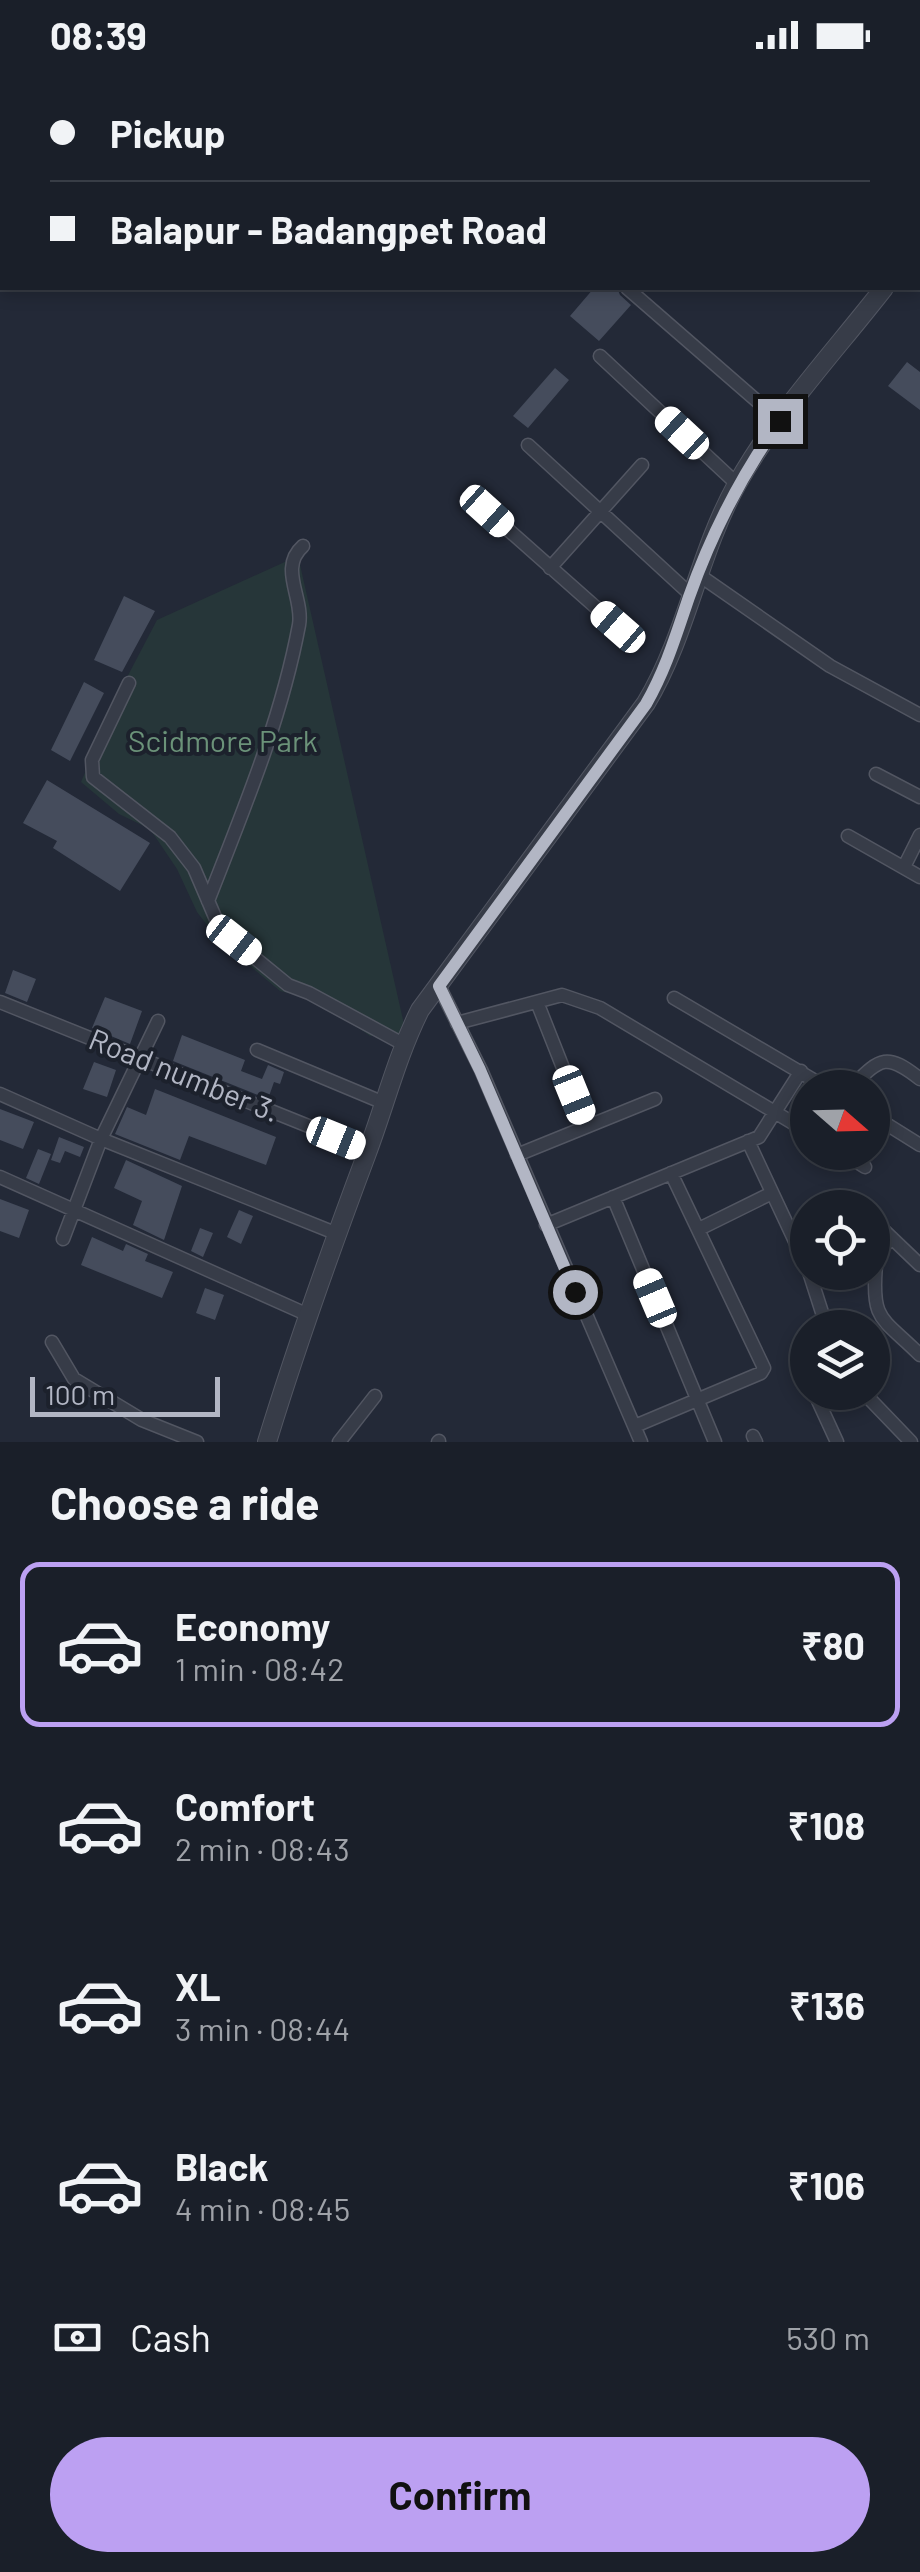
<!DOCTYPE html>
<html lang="en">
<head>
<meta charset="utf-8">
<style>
  :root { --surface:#1a1f29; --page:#232731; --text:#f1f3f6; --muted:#9fa2a8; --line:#383d46; --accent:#bca0f2 }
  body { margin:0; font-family:Barlow,sans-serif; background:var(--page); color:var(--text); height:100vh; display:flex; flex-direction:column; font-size:38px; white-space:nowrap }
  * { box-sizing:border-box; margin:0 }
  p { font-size:32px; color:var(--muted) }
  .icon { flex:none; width:55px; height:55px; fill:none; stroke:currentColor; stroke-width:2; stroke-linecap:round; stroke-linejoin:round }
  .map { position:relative; height:1372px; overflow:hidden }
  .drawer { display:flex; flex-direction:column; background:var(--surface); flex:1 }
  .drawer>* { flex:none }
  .top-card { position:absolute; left:0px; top:0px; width:920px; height:220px; box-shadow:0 5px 15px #0003,0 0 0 2px var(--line); display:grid; align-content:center; height:220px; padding:0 50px; background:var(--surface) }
  .needle { width:65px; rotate:110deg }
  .controls { position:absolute; left:790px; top:1000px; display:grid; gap:20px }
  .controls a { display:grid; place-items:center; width:100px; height:100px; border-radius:50%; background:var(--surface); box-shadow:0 5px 15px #0003,0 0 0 2px var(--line); font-size:50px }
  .scale { position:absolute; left:30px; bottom:25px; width:190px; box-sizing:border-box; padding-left:10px; border:5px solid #b2b6c4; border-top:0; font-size:28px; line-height:35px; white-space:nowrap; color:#b2b6c4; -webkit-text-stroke:8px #1c212c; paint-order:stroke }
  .end { position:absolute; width:45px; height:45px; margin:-22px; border:12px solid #b2b6c4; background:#111; box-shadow:0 0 0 5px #111 }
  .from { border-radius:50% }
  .car { position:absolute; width:30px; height:60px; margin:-30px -15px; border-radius:12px; box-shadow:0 0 8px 2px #0007; background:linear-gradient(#fff 24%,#345 0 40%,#fff 0 76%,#345 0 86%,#fff 0) }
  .top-card b { display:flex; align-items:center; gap:35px; height:95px; font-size:38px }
  .top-card b+b { border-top:2px solid var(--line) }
  .top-card i { width:25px; height:25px; background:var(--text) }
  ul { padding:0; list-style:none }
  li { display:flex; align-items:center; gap:30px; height:165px; margin:0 20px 15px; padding:0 30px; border:5px solid transparent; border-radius:20px }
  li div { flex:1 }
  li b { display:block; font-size:38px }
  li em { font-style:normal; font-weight:700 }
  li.selected { border-color:var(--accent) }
  li>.icon { width:90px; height:90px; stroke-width:1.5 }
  h2 { padding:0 50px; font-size:45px; line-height:120px }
  .pay { display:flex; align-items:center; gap:25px; height:110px; padding:0 50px; font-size:38px }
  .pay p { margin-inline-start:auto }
  .button { display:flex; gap:20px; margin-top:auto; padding:20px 50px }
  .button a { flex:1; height:115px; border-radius:60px; background:var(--accent); color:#111; font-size:40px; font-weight:700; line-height:115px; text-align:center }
  .status { display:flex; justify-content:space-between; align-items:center; height:70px; padding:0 50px; background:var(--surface); direction:ltr }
  .status svg { height:28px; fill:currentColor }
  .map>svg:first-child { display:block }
  .green { fill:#263639 }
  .building { fill:#454c5c }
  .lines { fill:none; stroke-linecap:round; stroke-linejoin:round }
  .minor-casing { stroke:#525662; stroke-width:15 }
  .tertiary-casing { stroke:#525662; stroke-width:20 }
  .minor { stroke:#373c48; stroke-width:12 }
  .tertiary { stroke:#373c48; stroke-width:18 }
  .route { stroke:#b2b6c4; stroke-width:12 }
  .labels { text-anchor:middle; stroke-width:8; stroke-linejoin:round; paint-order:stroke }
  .park-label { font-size:30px; fill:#6b9279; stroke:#1c212c }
  .street-label { font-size:30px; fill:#b2b6c4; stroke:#1c212c }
</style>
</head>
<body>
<div class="status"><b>08:39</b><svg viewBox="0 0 49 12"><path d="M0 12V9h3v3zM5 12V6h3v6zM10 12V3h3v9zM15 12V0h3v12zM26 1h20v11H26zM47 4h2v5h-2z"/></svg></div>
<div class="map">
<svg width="920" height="1372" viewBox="0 0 920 1372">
  <rect width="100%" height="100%" fill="#232937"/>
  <path class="green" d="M298 486 406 963 370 966 321 931 280 921 217 868 197 842 177 799 150 759 119 744 81 712 124 613 157 550Z"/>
  <path class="building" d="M594 218H617L620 225 631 235 599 271 570 246Z
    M907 292 920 302V340L888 316Z
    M555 298 569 310 528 358 513 346Z
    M124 526 155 541 122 602 94 590Z
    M84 612 104 623 70 691 51 680Z
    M47 710 150 773 120 821 53 778 57 771 23 753Z
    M13 900 36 909 27 932 5 923Z
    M105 927 142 941 130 974 92 958Z
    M182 965 245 990 241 1001 262 1009 268 995 284 1002 280 1014 274 1012 268 1029 173 991Z
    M94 992 116 1000 107 1027 83 1019Z
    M155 1019 276 1067 266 1095 189 1066 180 1090 115 1064 127 1037 146 1045Z
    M0 1039 34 1052 23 1079 0 1070Z
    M59 1067 84 1077 80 1087 65 1081 60 1093 51 1090Z
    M38 1079 51 1084 39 1114 26 1108Z
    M126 1090 182 1116 164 1170 133 1155 142 1131 114 1118Z
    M0 1129 29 1140 19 1168 0 1161Z
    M239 1140 253 1146 241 1174 227 1167Z
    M200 1158 213 1163 203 1187 191 1181Z
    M92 1167 123 1181 126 1174 148 1184 145 1191 173 1202 162 1228 81 1195Z
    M205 1218 224 1225 215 1250 196 1243Z"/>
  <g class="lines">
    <g class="minor-casing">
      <path id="minor" d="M627 218 780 351
        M600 286 737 414
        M528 375 690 524
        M487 441 618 557
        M550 498 642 395
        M699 505 830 596 920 645
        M129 613 92 690 93 707 170 767 194 798 218 854 233 870 288 915 309 923 403 974
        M876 704 920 727
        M848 766 920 807
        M904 797 920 765
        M208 831C243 741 281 651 299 555 304 528 278 498 303 476
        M439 916 481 1000 641 1372
        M674 928 827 1018
        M0 932 368 1080
        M537 932 586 1056
        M457 953 562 925 600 938 808 1062
        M257 980 384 1033
        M850 1018C880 989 885 981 920 1009
        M0 1024 101 1069 335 1163
        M872 1045 920 1075
        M748 1071 808 1199
        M841 1082 865 1097
        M517 1085 655 1029
        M0 1107 306 1244
        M613 1127 715 1372
        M874 1151 920 1195
        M546 1155 759 1067 801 1001
        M699 1159 772 1123
        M63 1169 101 1069 158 951
        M872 1188 892 1168
        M872 1191 876 1195C871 1252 882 1247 920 1285
        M809 1202 827 1258
        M52 1272 74 1309 142 1350 197 1372
        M814 1322 837 1372
        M863 1322 911 1372
        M635 1356 761 1303 764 1298 671 1103
        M753 1366 756 1372
        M339 1372 375 1326
        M438 1372 439 1371"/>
    </g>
    <g class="tertiary-casing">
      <path id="tertiary" d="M918 175 920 172
        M267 1372C297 1274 331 1179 367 1083 385 1035 397 986 420 940L646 633C687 565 698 484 737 414 776 344 835 281 884 218"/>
    </g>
    <use href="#minor" class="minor"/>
    <use href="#tertiary" class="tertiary"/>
  </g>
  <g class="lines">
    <path class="route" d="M575 1222 480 1000 439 916 646 634C666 599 676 565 689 527 712 462 740 407 780 351"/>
  </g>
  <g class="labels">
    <g class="park-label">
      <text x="223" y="682">Scidmore Park</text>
    </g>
    <g class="street-label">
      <text transform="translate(184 1006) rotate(22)" y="10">Road number 3.</text>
    </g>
  </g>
</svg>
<div class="controls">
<a><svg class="needle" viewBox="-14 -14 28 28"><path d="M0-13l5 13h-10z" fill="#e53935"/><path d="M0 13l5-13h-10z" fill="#9fa2a8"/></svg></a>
<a><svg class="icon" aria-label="locate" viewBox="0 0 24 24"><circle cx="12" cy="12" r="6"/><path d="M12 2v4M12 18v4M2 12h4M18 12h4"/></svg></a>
<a><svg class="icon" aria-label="layers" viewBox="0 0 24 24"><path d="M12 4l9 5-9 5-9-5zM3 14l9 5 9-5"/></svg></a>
</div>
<div class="scale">100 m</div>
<i class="end from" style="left:575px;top:1222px"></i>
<i class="end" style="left:780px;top:351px"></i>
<i class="car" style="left:682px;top:363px;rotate:313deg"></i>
<i class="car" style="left:487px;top:441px;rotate:132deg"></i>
<i class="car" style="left:618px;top:557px;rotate:311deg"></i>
<i class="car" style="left:234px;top:870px;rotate:128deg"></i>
<i class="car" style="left:574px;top:1025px;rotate:158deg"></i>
<i class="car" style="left:336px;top:1068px;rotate:112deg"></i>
<i class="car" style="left:655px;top:1228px;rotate:337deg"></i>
<div class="top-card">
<b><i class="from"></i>Pickup</b>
<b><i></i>Balapur - Badangpet Road</b>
</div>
</div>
<section class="drawer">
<h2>Choose a ride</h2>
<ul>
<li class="selected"><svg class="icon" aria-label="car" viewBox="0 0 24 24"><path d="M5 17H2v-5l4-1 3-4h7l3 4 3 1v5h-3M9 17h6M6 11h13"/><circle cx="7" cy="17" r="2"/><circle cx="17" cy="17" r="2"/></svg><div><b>Economy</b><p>1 min · 08:42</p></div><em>₹80</em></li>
<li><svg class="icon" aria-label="car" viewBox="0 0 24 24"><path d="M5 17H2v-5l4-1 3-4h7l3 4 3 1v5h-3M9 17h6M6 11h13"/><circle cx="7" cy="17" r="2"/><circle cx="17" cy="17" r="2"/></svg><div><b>Comfort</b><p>2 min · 08:43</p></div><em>₹108</em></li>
<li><svg class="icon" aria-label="car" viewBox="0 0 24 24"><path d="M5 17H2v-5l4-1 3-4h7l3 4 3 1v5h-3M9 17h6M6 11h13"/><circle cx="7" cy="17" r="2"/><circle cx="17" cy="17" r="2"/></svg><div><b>XL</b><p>3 min · 08:44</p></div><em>₹136</em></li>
<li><svg class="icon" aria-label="car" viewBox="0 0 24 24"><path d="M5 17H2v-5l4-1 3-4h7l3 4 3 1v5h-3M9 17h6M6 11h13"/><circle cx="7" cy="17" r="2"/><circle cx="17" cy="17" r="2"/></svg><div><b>Black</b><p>4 min · 08:45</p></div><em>₹106</em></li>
</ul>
<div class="pay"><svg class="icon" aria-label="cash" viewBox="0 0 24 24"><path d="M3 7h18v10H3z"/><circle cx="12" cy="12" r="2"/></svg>Cash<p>530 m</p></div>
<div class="button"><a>Confirm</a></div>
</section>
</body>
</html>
